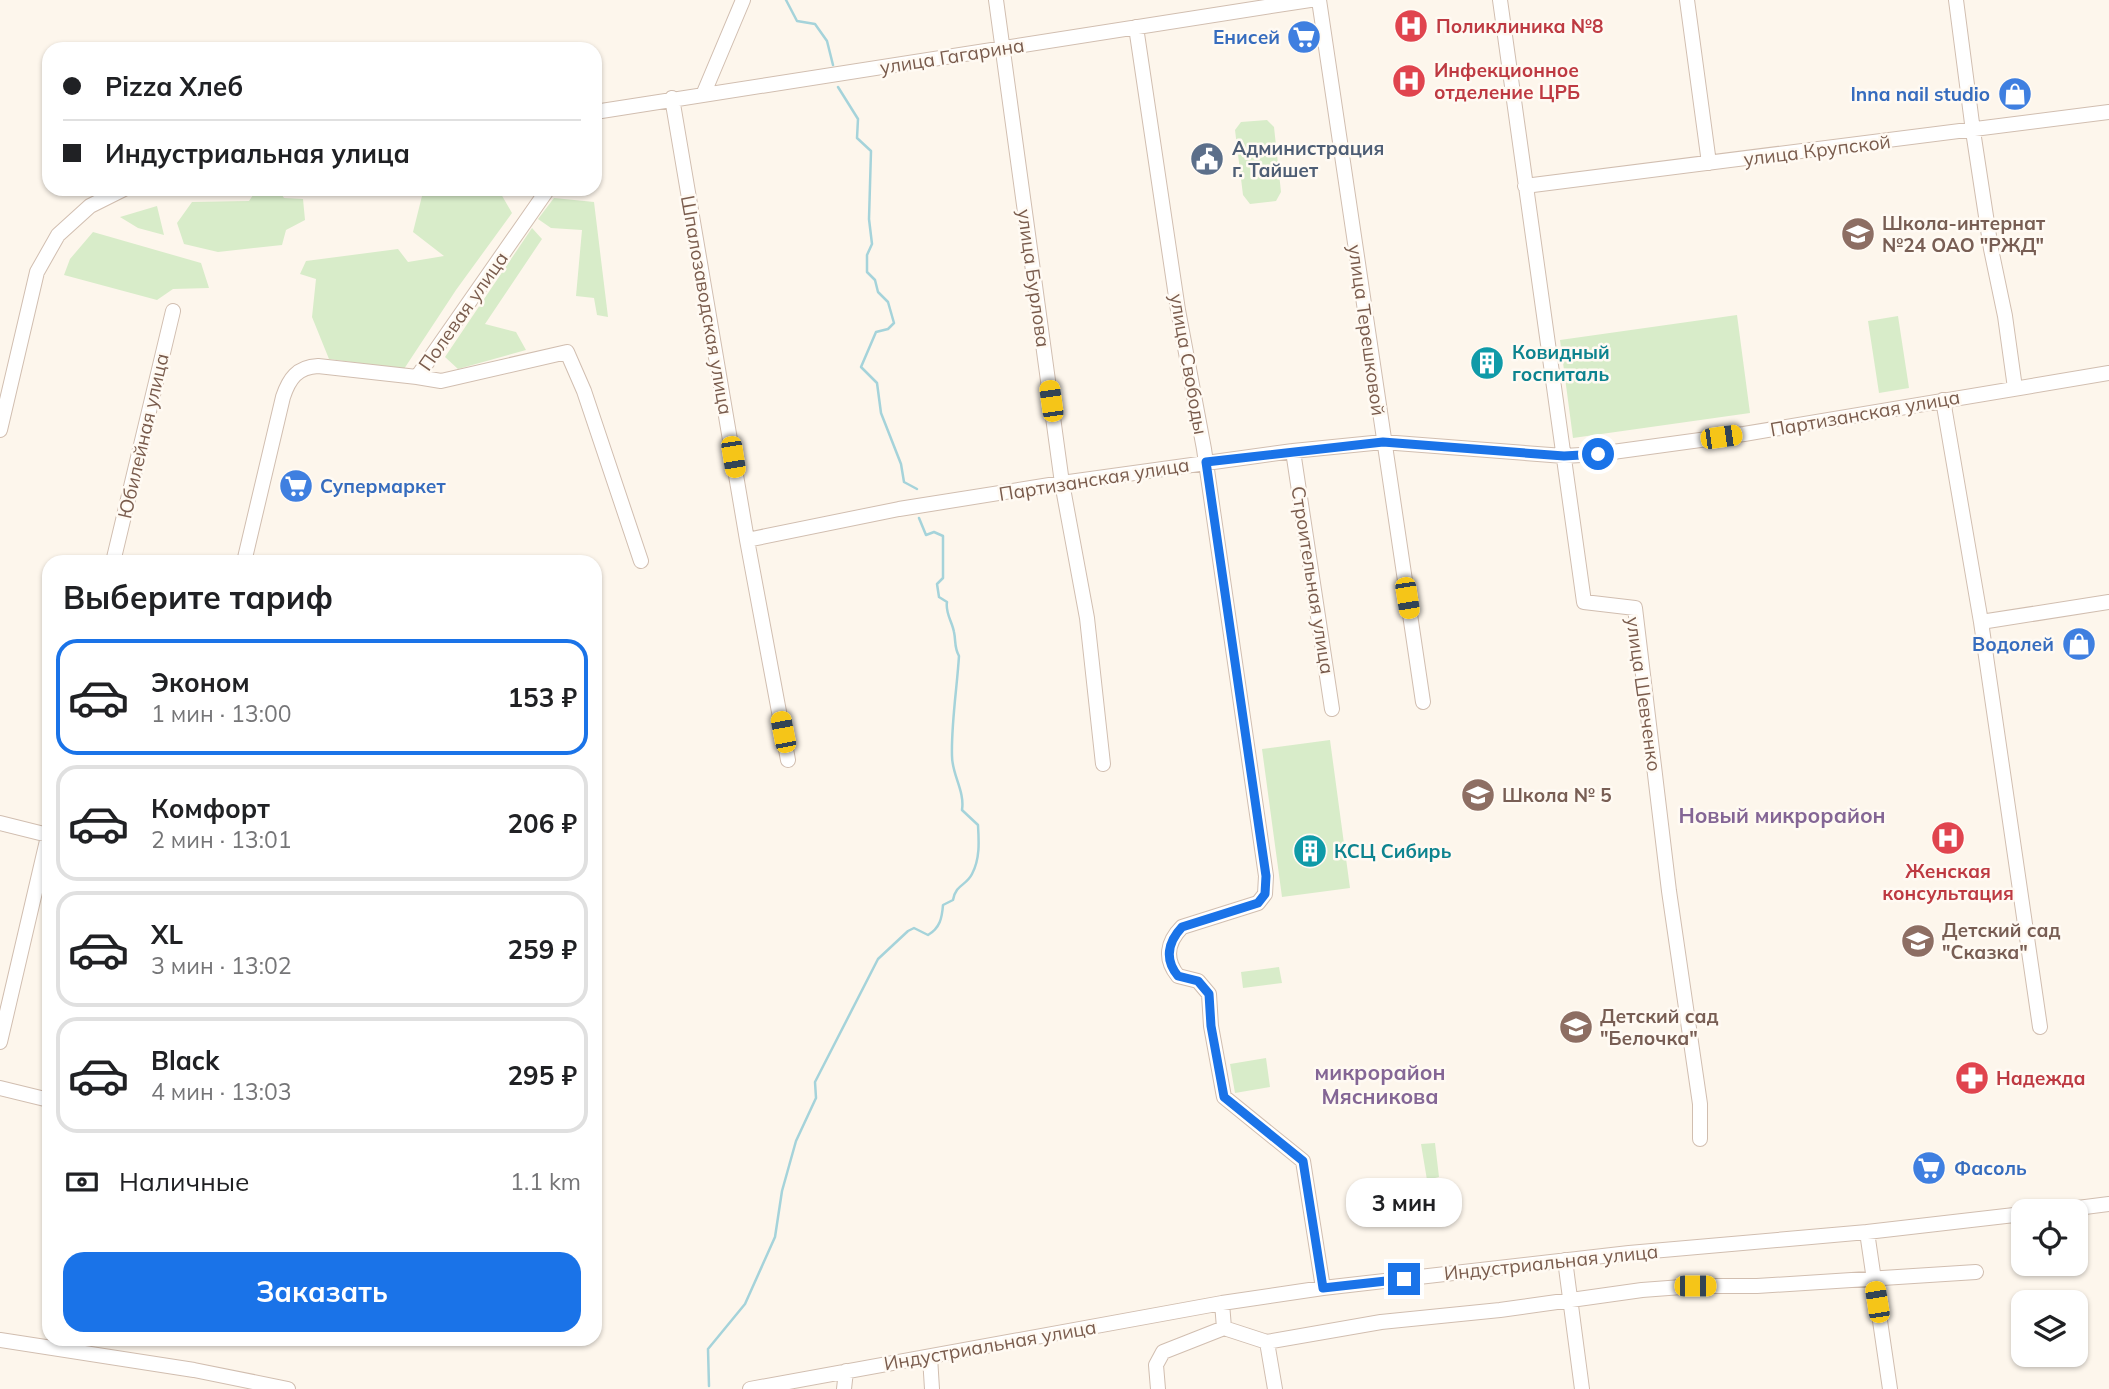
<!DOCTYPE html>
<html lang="ru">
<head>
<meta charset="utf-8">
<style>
  :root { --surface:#fff; --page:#f6f6f6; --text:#202124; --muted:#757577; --line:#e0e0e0; --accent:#1a73e8 }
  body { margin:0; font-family:Mulish,sans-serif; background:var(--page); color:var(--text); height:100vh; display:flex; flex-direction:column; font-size:26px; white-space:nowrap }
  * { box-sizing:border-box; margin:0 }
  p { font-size:23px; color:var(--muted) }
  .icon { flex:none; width:38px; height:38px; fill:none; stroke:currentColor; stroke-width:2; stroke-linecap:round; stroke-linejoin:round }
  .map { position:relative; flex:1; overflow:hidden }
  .details { position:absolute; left:42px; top:555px; width:560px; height:791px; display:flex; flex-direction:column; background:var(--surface); border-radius:21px; box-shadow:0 2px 5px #0004 }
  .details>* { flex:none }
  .guide { position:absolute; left:42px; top:42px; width:560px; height:154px; border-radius:21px; box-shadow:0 2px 5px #0004; display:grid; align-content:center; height:154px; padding:0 21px; background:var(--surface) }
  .controls { position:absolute; left:2011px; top:1199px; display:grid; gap:14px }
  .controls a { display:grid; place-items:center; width:77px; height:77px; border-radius:14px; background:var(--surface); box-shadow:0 2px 5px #0004; font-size:35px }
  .end { position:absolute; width:32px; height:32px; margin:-16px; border:9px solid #1a73e8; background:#fff; box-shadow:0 0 0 4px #fff }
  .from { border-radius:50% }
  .bubble { position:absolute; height:49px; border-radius:21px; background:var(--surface); box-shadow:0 2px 5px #0004; font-size:23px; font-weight:700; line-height:49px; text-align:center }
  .car { position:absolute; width:21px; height:42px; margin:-21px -10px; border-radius:9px; box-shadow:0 0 5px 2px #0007; background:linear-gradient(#f5c518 24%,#345 0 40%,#f5c518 0 76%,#345 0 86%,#f5c518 0) }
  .guide b { display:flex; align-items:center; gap:24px; height:66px; font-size:26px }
  .guide b+b { border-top:2px solid var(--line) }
  .guide i { width:18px; height:18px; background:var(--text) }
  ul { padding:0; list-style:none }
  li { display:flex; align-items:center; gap:21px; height:116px; margin:0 14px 10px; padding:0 7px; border:4px solid var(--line); border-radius:21px }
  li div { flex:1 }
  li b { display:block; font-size:26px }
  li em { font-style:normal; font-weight:700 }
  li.current { border-color:var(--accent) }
  li>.icon { width:63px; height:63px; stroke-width:1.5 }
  h2 { padding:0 21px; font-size:32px; line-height:84px }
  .pay { display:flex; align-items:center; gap:18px; height:77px; padding:0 21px; font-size:26px }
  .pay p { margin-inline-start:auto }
  .button { display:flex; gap:14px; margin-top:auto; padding:14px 21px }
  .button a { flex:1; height:80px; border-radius:21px; background:var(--accent); color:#fff; font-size:28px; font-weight:700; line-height:80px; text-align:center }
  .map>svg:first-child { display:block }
  .green { fill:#d8ecc9 }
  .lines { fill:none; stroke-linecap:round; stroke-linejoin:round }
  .stream { stroke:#a5d3da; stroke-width:2.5 }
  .minor-casing { stroke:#d1beb0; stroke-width:16 }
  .minor { stroke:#fff; stroke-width:14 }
  .route { stroke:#1a73e8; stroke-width:9 }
  .labels { text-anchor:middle; stroke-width:5; stroke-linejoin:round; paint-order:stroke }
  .health-label { font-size:19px; font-weight:bold; fill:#be3a42; stroke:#fffaf3; text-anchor:start }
  .shop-label { font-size:19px; font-weight:bold; fill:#366cbe; stroke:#fffaf3; text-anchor:end }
  .street-label { font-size:19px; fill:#7a5c4d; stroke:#fffaf3 }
  .service-label { font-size:19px; font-weight:bold; fill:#4e5e75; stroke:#fffaf3; text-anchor:start }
  .education-label { font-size:19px; font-weight:bold; fill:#785e54; stroke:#fffaf3; text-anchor:start }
  .culture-label { font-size:19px; font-weight:bold; fill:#0d838f; stroke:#fffaf3; text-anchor:start }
  .neighbourhood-label { font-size:21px; font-weight:bold; fill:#846695; stroke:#fffaf3 }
</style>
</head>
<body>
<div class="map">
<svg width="2109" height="1389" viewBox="0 0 2109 1389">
  <rect width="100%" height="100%" fill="#fdf6ec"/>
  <path class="green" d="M1267 120 1274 127 1281 192 1276 201 1250 204 1243 195 1235 130 1241 122Z
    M257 189H278L284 198 303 199 305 220 286 230 282 245 218 252 184 244 177 223 192 202 249 201Z
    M432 189H481L501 194 512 213 456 290 404 369 329 359 312 317 316 279 300 274 306 261 398 249 408 262 444 256 413 232 423 192Z
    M554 198 594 202 608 317 597 315 594 298 576 296 582 230 551 228 538 219Z
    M157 206 164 235 138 228 120 217Z
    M532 228 542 239 485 324 516 332 526 350 458 369 445 357Z
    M93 232 201 263 209 288 173 289 157 300 64 275 70 259Z
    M1737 315 1750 413 1573 438 1560 340Z
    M1898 316 1909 388 1879 393 1868 321Z
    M1330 740 1350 888 1282 897 1262 749Z
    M1279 967 1282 983 1243 988 1241 972Z
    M1266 1058 1270 1087 1235 1093 1230 1064Z
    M1435 1143 1439 1177 1427 1180 1421 1144Z"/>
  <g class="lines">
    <path class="stream" d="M786 0 797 21 815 24 827 41 833 65
      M838 87 858 119 857 138 871 151 869 219 872 244 867 255V272L875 280 878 292 888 302 894 323 888 329 876 332 861 367 877 383 881 413 901 464 904 482 917 489
      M709 1386 708 1349 745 1304 775 1237 782 1191 796 1141 816 1098 815 1082 878 959 908 931 914 928 928 935C940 928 942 918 943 905L953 900C956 884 966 886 972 874 980 859 979 842 978 825L962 810C965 791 952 775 952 756 951 725 957 688 959 656 954 647 956 641 954 632 952 621 945 613 947 602L939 597 937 584 943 578V536L934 532 926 535 919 518"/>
    <g class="minor-casing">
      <path id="minor" d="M996 0 1062 483 1087 618 1103 764
        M1319 0 1423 702
        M1500 0 1584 602 1635 608 1669 891 1700 1104V1139
        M1687 0 1709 163
        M1956 0 1973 131 1991 249 2005 316 2015 388
        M1136 27 1178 310 1204 449 1266 876 1265 894 1258 903 1182 927C1167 942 1164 959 1178 976L1198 981 1209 994 1211 1026 1224 1097 1303 1161 1323 1288
        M703 95 743 0
        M672 98 747 540 788 760
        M595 112 1310 0
        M1525 186 2109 112
        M417 377 441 381 567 352 584 391 641 561
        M1943 400 1981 622 2040 1027
        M0 430 37 272 58 235 90 206 124 189
        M1293 451 1332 709
        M747 540 899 509 1062 483 1293 451 1383 442 1564 456 1598 454 1744 434 2109 373
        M113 562 173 311
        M244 562 283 397C289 379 297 367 318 366L417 377 548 189
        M1981 622 2109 602
        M0 823 48 835
        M0 1042 49 832
        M0 1088 49 1100
        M2054 1211 2109 1204
        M1867 1232 1890 1389
        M1565 1260 1582 1389
        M1222 1303 1224 1328 1267 1342 1275 1389
        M0 1340 194 1370 288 1389
        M1267 1342 1381 1322 1500 1310 1642 1290 1695 1286H1757L1976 1272
        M930 1357 932 1389
        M750 1389 1222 1303 1323 1288 1629 1253 1867 1232 2023 1214
        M844 1389 846 1371
        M1158 1389 1156 1365 1163 1352 1224 1328"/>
    </g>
    <use href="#minor" class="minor"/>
  </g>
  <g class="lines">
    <path class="route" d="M1404 1279 1323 1288 1303 1161 1224 1097 1211 1026 1209 994 1198 981 1178 976C1164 959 1168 942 1182 927L1258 903 1265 894 1266 876 1206 462 1383 442 1564 456 1598 454"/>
  </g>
  <defs>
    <g id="hospital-disc" transform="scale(1.75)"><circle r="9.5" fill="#e0444e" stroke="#fffaf3"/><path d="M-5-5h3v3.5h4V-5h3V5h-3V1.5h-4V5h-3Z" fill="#fff"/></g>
    <g id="supermarket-disc" transform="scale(1.75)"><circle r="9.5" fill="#3f7fe0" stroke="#fffaf3"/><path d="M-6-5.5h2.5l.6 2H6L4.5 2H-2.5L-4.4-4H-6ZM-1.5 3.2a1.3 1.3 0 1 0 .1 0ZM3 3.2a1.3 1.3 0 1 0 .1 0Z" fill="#fff"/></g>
    <g id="shop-disc" transform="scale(1.75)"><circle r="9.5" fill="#3f7fe0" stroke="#fffaf3"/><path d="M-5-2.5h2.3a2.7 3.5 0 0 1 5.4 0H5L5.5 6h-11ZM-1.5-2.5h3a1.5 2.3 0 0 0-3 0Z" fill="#fff"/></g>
    <g id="civic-disc" transform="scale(1.75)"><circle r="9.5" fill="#5c6f8a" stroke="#fffaf3"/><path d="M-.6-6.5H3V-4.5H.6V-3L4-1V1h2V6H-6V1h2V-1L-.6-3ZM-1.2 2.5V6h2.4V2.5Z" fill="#fff"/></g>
    <g id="school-disc" transform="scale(1.75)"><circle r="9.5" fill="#8d6e63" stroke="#fffaf3"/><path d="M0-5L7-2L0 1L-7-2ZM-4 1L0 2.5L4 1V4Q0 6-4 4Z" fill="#fff"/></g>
    <g id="building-disc" transform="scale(1.75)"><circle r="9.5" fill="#0f9aa8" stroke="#fffaf3"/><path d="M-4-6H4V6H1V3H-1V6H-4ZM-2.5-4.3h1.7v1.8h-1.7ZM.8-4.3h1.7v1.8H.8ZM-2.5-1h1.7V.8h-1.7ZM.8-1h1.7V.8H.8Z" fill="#fff"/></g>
    <g id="pharmacy-disc" transform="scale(1.75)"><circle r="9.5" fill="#e0444e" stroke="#fffaf3"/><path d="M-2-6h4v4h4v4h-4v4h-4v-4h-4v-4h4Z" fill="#fff"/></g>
  </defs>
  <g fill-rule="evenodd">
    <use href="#hospital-disc" x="1411" y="26"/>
    <use href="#supermarket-disc" x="1304" y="37"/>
    <use href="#hospital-disc" x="1409" y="81"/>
    <use href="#shop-disc" x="2015" y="94"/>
    <use href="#civic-disc" x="1207" y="159"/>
    <use href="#school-disc" x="1858" y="234"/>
    <use href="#building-disc" x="1487" y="363"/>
    <use href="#supermarket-disc" x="296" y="486"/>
    <use href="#shop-disc" x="2079" y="644"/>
    <use href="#school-disc" x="1478" y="795"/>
    <use href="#hospital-disc" x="1948" y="838"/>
    <use href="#building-disc" x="1310" y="851"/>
    <use href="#school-disc" x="1918" y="941"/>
    <use href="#school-disc" x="1576" y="1027"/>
    <use href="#pharmacy-disc" x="1972" y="1078"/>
    <use href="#supermarket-disc" x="1929" y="1168"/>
  </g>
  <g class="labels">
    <g class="health-label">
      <text x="1436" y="33">Поликлиника №8</text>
      <text x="1434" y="77">Инфекционное<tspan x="1434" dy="22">отделение ЦРБ</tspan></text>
      <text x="1948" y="878" text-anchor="middle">Женская<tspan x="1948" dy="22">консультация</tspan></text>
      <text x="1996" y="1085">Надежда</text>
    </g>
    <g class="shop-label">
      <text x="1280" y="44">Енисей</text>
      <text x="1990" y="101">Inna nail studio</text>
      <text x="320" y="493" text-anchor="start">Супермаркет</text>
      <text x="2054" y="651">Водолей</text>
      <text x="1954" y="1175" text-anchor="start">Фасоль</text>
    </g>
    <g class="street-label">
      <text transform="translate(952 56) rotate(-9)" y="7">улица Гагарина</text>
      <text transform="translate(1817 150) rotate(-7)" y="7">улица Крупской</text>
      <text transform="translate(1034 278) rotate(82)" y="7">улица Бурлова</text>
      <text transform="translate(707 305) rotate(80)" y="7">Шпалозаводская улица</text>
      <text transform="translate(463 311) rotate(-55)" y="7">Полевая улица</text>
      <text transform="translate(1367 330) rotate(82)" y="7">улица Терешковой</text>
      <text transform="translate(1189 364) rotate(80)" y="7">улица Свободы</text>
      <text transform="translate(1865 413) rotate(-10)" y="7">Партизанская улица</text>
      <text transform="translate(143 436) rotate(-77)" y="7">Юбилейная улица</text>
      <text transform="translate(1094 479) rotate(-9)" y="7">Партизанская улица</text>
      <text transform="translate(1313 580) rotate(81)" y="7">Строительная улица</text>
      <text transform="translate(1644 694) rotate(82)" y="7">улица Шевченко</text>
      <text transform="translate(1551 1262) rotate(-6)" y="7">Индустриальная улица</text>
      <text transform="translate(990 1345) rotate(-10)" y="7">Индустриальная улица</text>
    </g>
    <g class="service-label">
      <text x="1232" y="155">Администрация<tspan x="1232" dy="22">г. Тайшет</tspan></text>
    </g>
    <g class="education-label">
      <text x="1882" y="230">Школа-интернат<tspan x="1882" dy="22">№24 ОАО "РЖД"</tspan></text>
      <text x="1502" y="802">Школа № 5</text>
      <text x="1942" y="937">Детский сад<tspan x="1942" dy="22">"Сказка"</tspan></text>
      <text x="1600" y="1023">Детский сад<tspan x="1600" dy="22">"Белочка"</tspan></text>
    </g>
    <g class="culture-label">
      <text x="1512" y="359">Ковидный<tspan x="1512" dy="22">госпиталь</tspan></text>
      <text x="1334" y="858">КСЦ Сибирь</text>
    </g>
    <g class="neighbourhood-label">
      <text x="1782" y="823">Новый микрорайон</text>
      <text x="1380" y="1080">микрорайон<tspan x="1380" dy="24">Мясникова</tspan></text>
    </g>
  </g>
</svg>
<div class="controls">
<a><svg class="icon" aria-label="locate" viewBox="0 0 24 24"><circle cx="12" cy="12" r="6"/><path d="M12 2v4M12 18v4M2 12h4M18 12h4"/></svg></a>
<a><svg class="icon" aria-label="layers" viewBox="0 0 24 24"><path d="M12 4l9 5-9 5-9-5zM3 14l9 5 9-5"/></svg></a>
</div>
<i class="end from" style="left:1598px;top:454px"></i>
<i class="end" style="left:1404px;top:1279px"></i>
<div class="bubble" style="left:1346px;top:1178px;width:116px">3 мин</div>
<i class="car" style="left:1051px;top:401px;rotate:352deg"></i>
<i class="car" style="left:1721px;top:437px;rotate:82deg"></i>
<i class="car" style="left:733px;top:457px;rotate:171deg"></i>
<i class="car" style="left:1407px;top:598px;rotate:171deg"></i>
<i class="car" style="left:783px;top:732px;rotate:349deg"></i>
<i class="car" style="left:1695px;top:1286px;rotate:90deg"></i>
<i class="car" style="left:1877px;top:1302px;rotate:351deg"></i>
<div class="guide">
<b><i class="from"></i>Pizza Хлеб</b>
<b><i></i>Индустриальная улица</b>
</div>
<section class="details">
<h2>Выберите тариф</h2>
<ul>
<li class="current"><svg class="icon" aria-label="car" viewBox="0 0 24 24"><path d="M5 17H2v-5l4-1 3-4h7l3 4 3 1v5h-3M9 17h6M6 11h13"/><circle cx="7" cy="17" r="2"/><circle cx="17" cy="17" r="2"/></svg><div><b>Эконом</b><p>1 мин · 13:00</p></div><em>153 ₽</em></li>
<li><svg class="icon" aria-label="car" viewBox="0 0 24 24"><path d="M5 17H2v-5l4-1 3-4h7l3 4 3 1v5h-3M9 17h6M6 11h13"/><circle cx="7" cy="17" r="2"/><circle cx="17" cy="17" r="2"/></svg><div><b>Комфорт</b><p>2 мин · 13:01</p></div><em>206 ₽</em></li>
<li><svg class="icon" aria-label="car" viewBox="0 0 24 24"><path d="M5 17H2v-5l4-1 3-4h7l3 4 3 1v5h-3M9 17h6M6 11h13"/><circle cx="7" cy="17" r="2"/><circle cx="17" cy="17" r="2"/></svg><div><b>XL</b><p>3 мин · 13:02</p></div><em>259 ₽</em></li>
<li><svg class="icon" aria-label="car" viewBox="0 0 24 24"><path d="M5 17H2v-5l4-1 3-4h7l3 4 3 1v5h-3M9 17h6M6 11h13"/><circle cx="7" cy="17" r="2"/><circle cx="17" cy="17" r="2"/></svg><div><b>Black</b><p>4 мин · 13:03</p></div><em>295 ₽</em></li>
</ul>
<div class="pay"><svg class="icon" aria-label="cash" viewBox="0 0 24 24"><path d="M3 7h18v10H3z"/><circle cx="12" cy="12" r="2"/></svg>Наличные<p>1.1 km</p></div>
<div class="button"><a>Заказать</a></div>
</section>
</div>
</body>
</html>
